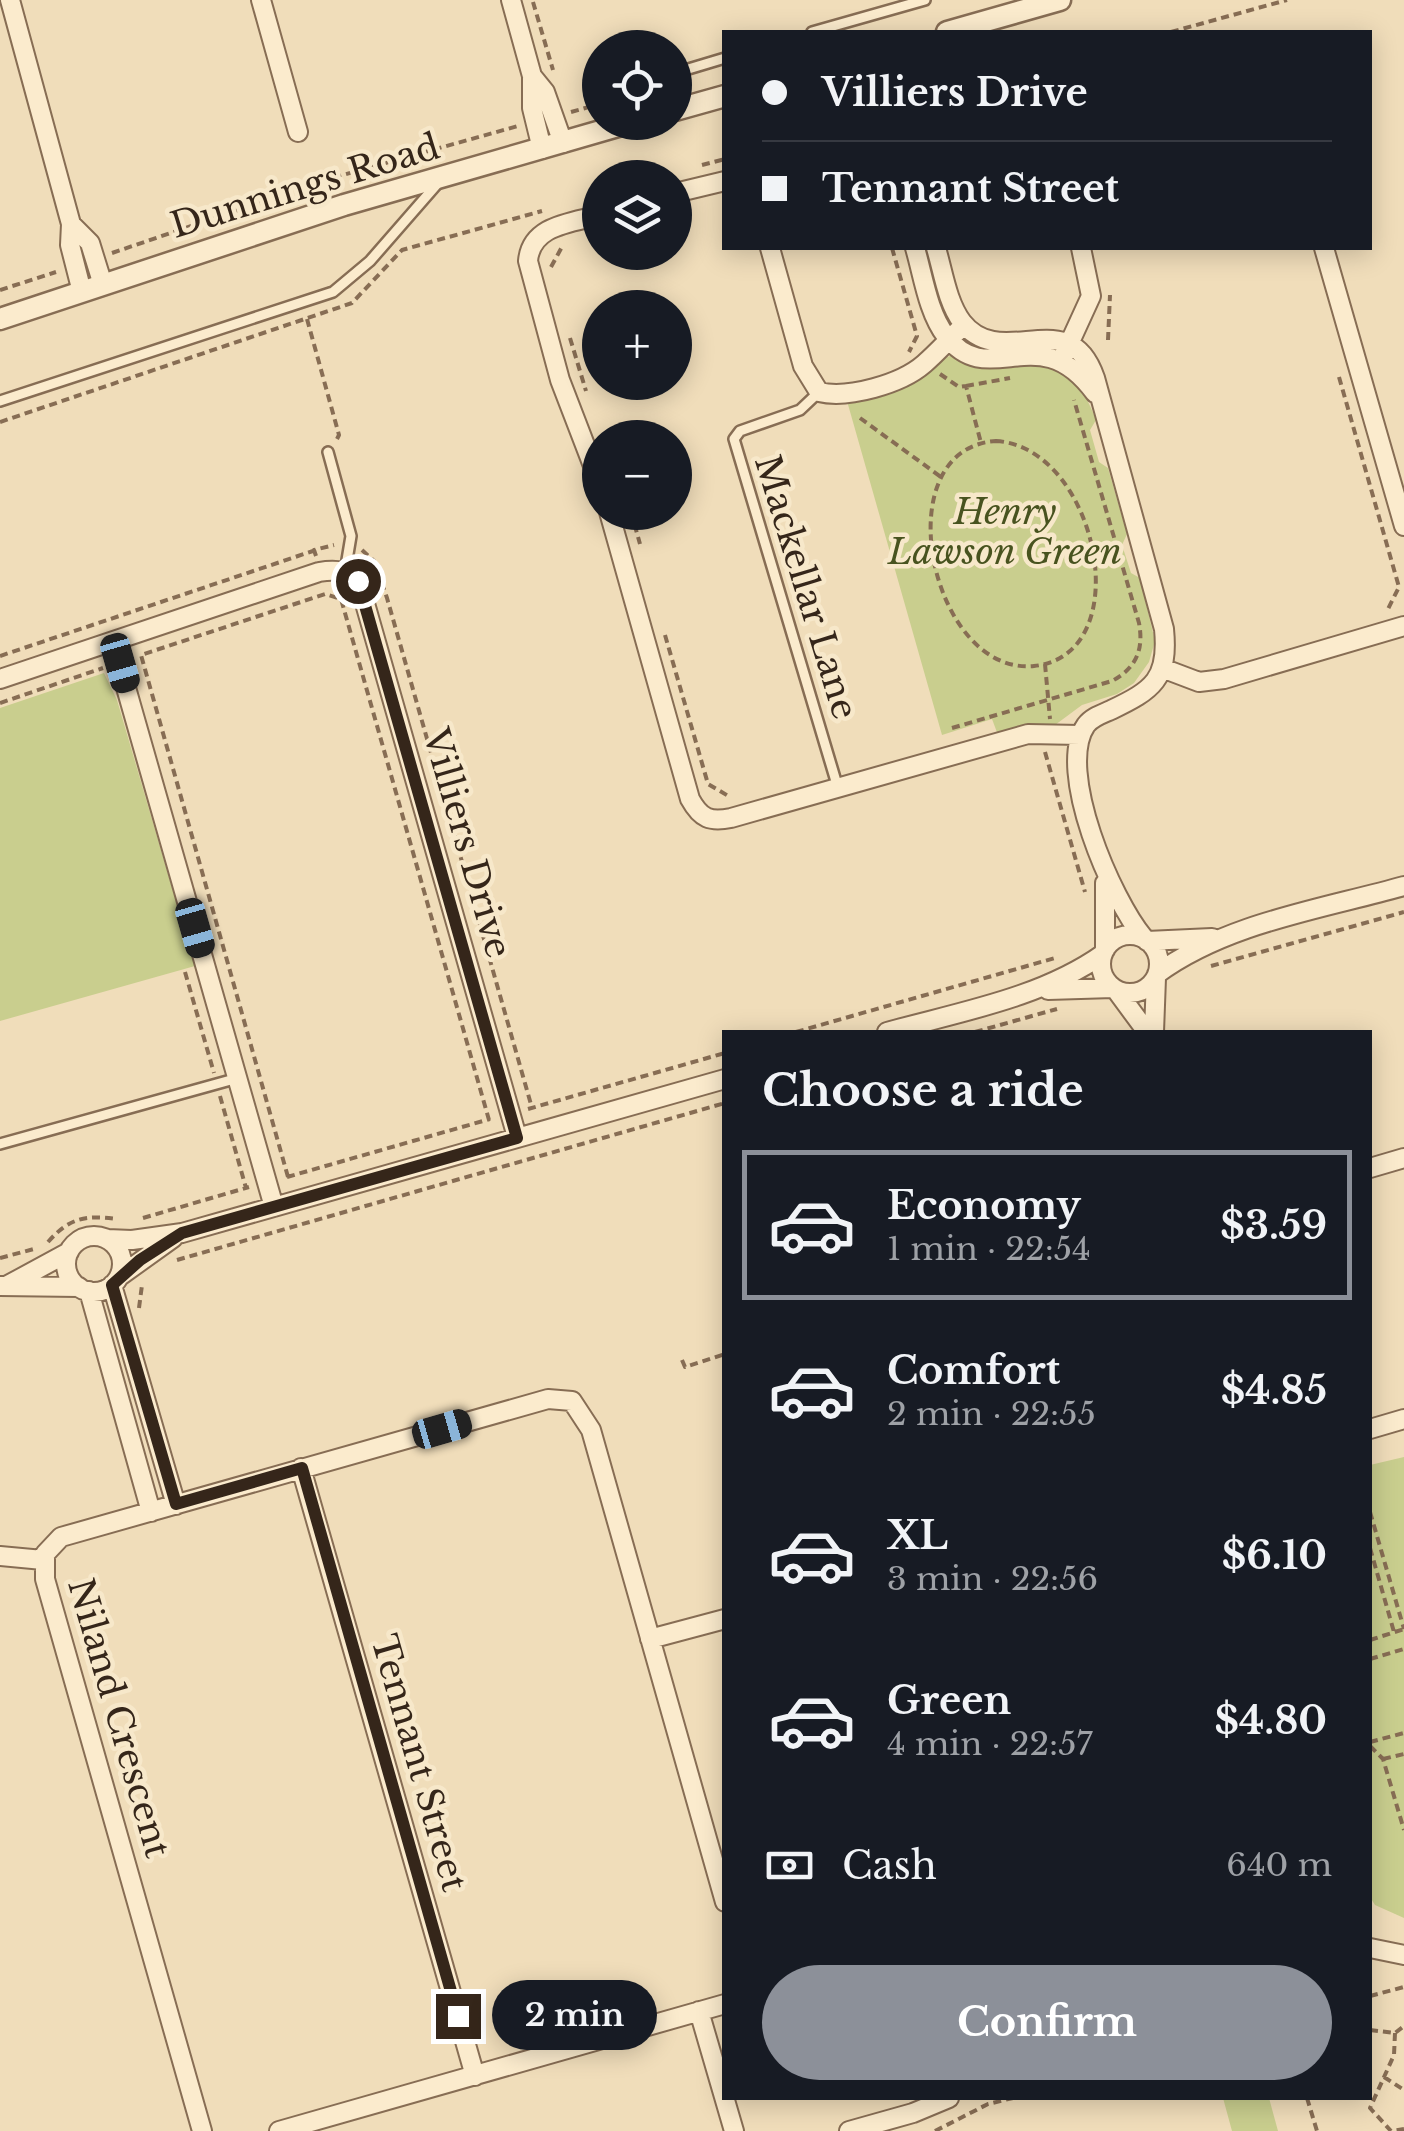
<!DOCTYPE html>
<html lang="en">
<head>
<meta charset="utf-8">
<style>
  :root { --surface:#171b24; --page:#242831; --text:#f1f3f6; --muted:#9ea1a6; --line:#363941; --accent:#8c9099 }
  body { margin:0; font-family:"Libre Baskerville",serif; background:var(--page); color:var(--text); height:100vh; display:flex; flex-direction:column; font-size:38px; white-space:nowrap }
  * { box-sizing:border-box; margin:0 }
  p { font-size:32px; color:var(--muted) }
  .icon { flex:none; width:55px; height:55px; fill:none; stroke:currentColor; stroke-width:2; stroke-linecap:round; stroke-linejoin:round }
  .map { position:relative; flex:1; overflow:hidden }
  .details { position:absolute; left:722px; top:1030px; width:650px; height:1070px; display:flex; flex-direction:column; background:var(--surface); border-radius:0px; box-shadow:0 5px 25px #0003 }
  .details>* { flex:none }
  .hud { position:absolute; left:722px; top:30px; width:650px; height:220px; border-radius:0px; box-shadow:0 5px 25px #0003; display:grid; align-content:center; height:220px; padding:0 40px; background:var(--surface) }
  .tools { position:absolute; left:582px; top:30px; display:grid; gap:20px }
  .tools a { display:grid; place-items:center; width:110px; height:110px; border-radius:50%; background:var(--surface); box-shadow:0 5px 25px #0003; font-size:50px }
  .end { position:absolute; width:45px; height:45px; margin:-22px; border:12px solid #35261a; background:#fff; box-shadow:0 0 0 5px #fff }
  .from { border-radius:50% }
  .bubble { position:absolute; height:70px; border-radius:35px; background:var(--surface); box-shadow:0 5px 25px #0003; font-size:32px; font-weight:800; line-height:70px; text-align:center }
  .car { position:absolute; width:30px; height:60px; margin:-30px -15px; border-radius:12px; box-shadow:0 0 8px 2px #0007; background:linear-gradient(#222 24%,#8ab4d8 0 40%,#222 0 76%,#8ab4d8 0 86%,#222 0) }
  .hud b { display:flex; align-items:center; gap:35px; height:95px; font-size:38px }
  .hud b+b { border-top:2px solid var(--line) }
  .hud i { width:25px; height:25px; background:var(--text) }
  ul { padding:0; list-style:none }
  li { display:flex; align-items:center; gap:30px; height:150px; margin:0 20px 15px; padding:0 20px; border:5px solid transparent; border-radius:0px }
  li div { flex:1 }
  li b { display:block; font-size:38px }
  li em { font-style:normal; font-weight:800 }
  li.active { border-color:var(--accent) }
  li>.icon { width:90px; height:90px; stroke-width:1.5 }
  h2 { padding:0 40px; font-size:45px; line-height:120px }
  .pay { display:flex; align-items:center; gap:25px; height:110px; padding:0 40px; font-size:38px }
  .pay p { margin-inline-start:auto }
  .cta { display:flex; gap:20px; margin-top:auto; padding:20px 40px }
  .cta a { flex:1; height:115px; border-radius:60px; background:var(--accent); color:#fff; font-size:40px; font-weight:800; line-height:115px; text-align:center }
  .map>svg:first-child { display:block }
  .green { fill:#c9ce8e }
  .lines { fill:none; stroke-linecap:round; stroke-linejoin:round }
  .service-casing { stroke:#876d54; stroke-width:14 }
  .minor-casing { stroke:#876d54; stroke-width:22 }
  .tertiary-casing { stroke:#876d54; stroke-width:25 }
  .path { stroke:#876d54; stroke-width:4; stroke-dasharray:8 5; stroke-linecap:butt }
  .service { stroke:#fbebcd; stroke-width:9 }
  .minor { stroke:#fbebcd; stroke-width:18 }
  .tertiary { stroke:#fbebcd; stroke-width:20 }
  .route { stroke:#35261a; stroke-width:12 }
  .labels { text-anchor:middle; stroke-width:9; stroke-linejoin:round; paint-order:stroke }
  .street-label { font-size:35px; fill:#35261a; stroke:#f7e8ca }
  .park-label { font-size:35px; font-style:italic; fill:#48531f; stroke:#f7e8ca }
</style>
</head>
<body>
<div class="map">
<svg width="1404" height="2131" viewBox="0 0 1404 2131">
  <rect width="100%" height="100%" fill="#f0ddba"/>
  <path class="green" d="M952 355C1018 364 1069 344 1096 420L1090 430 1099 462 1108 468 1127 534 1122 545 1131 573 1140 578 1155 641 1149 662 1134 683 1117 694 1082 705 1055 725 998 735 992 719 942 735 847 401Z
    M104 673 117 700 195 966 0 1021V708Z
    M1404 1457V1918L1375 1905 1370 1897V1465Z
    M1223 2098H1269L1278 2131H1232Z"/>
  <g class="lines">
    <g class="service-casing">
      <path id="service" d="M812 32 925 0
        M675 73 725 58
        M819 392 800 410 740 431 734 439 838 788
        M0 401 333 292 370 261 438 183
        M328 452 351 536 345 572
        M0 1144 238 1078"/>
    </g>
    <g class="minor-casing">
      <path id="minor" d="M10 0 71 224 70 245 82 292
        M261 0 298 132
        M511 0 532 76V108L542 149
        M532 76 545 92 563 143
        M675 193 725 181
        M600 215C571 223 531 225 528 261L560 380 600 484
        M71 224 90 243 103 285
        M770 248 803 366 819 392C848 399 901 384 924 364 938 352 950 338 964 325
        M915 248C923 275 928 313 946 336 990 393 1038 315 1095 393
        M936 248C943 271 947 302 962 322 1002 373 1069 301 1095 378L1164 629C1169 679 1153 690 1111 710 1102 714 1092 717 1086 725 1055 770 1112 900 1144 938
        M1324 248 1404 526
        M1064 355 1091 296 1081 248
        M609 512 690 799C701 819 710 822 731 818L1028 734 1080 735
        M113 642 274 1207
        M1162 668 1199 682 1224 679 1404 626
        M0 679 319 572C336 569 351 570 360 586L517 1137
        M1101 964a29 29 0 1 1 58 0a29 29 0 1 1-58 0Z
        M1147 941 1212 938
        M1105 950V883
        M1157 974C1226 923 1322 909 1404 886
        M1048 990 1113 988
        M1116 990 1147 1032
        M887 1032C959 1012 1041 998 1103 954
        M1154 1032 1156 978
        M1370 1168 1404 1158
        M66 1264a28 28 0 1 1 56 0a28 28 0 1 1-56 0Z
        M107 1239 132 1240 182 1233 725 1079
        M120 1276 173 1238
        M8 1285 69 1252
        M112 1285 176 1505
        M0 1286 79 1287
        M89 1291 151 1512
        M1370 1429 1404 1419
        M301 1468 475 2076
        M0 1556 43 1560
        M650 1639 725 1619
        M1370 1948 1404 1955
        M699 2011 734 2131
        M202 2131 45 1579V1554L61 1537 548 1399 572 1401 591 1430 725 1902
        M279 2131 725 2004
        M849 2131 913 2113 949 2098"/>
    </g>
    <g class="tertiary-casing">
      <path id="tertiary" d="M947 32 1060 0
        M675 110 725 96
        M0 319 344 205 632 122"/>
    </g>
    <path class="path" d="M533 2 553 70
      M1171 32 1287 0
      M571 112 600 104
      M702 165 725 159
      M892 248 917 336 909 352
      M112 253 332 178 518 126
      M551 267 563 245
      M0 290 56 272
      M307 319 339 435 337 439
      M570 338 586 391
      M1108 340 1110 295
      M940 374 959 387 966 386 981 443
      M1339 377 1399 587 1387 611
      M966 386 1010 378
      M860 418 941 477
      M0 422 352 303 402 250 542 211
      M996 441C1098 447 1140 655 1034 666 930 676 883 448 996 441Z
      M631 512 640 544
      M362 550 374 561 387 598 532 1108
      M316 556 314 550 334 545
      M665 635 708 784 730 797
      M0 656 313 551
      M1045 664 1050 719
      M0 703 103 668
      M952 728 1112 681C1136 668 1144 650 1139 623L1074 400
      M1045 752 1085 892
      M1211 966 1404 912
      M185 972 214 1073
      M796 1032 1055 958
      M975 1032 1057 1009
      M220 1096 246 1188
      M528 1109 725 1053
      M287 1177 490 1119
      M288 1177 141 655 325 594 341 599 489 1120
      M143 1218 249 1187
      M48 1242C70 1217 86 1215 118 1219
      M0 1258 34 1249
      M177 1260 725 1103
      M139 1308 142 1285
      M682 1360 685 1367 725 1354
      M1370 1512 1404 1629
      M1370 1548 1394 1632
      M1370 1640 1404 1629
      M1370 1659 1404 1649
      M1370 1742 1404 1733
      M1370 1746 1383 1759 1404 1830
      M1383 1759 1404 1754
      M1370 1996 1404 1987
      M1370 2030 1395 2033 1404 2026
      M1395 2033 1394 2055 1370 2108 1391 2131 1404 2129
      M1384 2077 1404 2090
      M1307 2098 1317 2131
      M935 2131 988 2104 1013 2098"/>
    <use href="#service" class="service"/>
    <use href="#minor" class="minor"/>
    <use href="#tertiary" class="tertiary"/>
  </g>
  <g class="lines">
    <path class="route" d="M358 581 517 1138 182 1233 140 1260 112 1285 176 1504 302 1468 458 2016"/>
  </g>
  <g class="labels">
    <g class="street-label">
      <text transform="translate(305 186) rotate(-17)" y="12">Dunnings Road</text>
      <text transform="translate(806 587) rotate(73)" y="12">Mackellar Lane</text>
      <text transform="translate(467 843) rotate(74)" y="12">Villiers Drive</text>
      <text transform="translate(119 1718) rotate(74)" y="12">Niland Crescent</text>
      <text transform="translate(419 1763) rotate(74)" y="12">Tennant Street</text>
    </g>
    <g class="park-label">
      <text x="1005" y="524">Henry<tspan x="1005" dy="40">Lawson Green</tspan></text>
    </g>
  </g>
</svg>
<div class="tools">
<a><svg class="icon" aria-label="locate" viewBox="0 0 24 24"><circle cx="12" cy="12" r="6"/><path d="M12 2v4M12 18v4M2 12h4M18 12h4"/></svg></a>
<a><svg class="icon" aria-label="layers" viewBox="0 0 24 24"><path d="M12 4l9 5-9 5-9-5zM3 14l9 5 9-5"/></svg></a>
<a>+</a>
<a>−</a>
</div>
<i class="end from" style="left:358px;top:581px"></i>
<i class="end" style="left:458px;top:2016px"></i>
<div class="bubble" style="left:492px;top:1980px;width:165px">2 min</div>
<i class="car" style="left:120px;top:663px;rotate:164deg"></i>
<i class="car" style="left:195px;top:928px;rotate:164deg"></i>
<i class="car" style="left:442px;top:1429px;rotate:74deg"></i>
<div class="hud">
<b><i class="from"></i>Villiers Drive</b>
<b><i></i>Tennant Street</b>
</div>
<section class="details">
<h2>Choose a ride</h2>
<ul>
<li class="active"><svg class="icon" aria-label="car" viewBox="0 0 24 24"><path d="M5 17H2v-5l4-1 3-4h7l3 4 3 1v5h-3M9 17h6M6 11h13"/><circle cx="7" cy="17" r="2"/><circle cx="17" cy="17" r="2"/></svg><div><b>Economy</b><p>1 min · 22:54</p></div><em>$3.59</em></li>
<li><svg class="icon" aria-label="car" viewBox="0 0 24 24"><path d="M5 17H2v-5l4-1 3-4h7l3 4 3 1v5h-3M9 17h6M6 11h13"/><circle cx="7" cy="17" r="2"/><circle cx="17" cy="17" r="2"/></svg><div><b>Comfort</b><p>2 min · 22:55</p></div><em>$4.85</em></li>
<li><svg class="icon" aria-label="car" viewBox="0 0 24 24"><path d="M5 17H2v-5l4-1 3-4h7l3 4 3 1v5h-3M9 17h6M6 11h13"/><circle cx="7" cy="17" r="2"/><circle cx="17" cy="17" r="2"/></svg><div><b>XL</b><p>3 min · 22:56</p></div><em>$6.10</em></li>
<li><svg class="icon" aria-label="car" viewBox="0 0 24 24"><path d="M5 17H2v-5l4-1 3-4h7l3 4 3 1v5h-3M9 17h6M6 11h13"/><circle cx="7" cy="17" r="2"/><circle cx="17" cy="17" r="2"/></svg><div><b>Green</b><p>4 min · 22:57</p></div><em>$4.80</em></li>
</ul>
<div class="pay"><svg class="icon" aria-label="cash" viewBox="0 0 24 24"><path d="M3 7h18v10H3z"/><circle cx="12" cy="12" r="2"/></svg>Cash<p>640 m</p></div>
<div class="cta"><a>Confirm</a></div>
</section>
</div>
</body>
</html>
